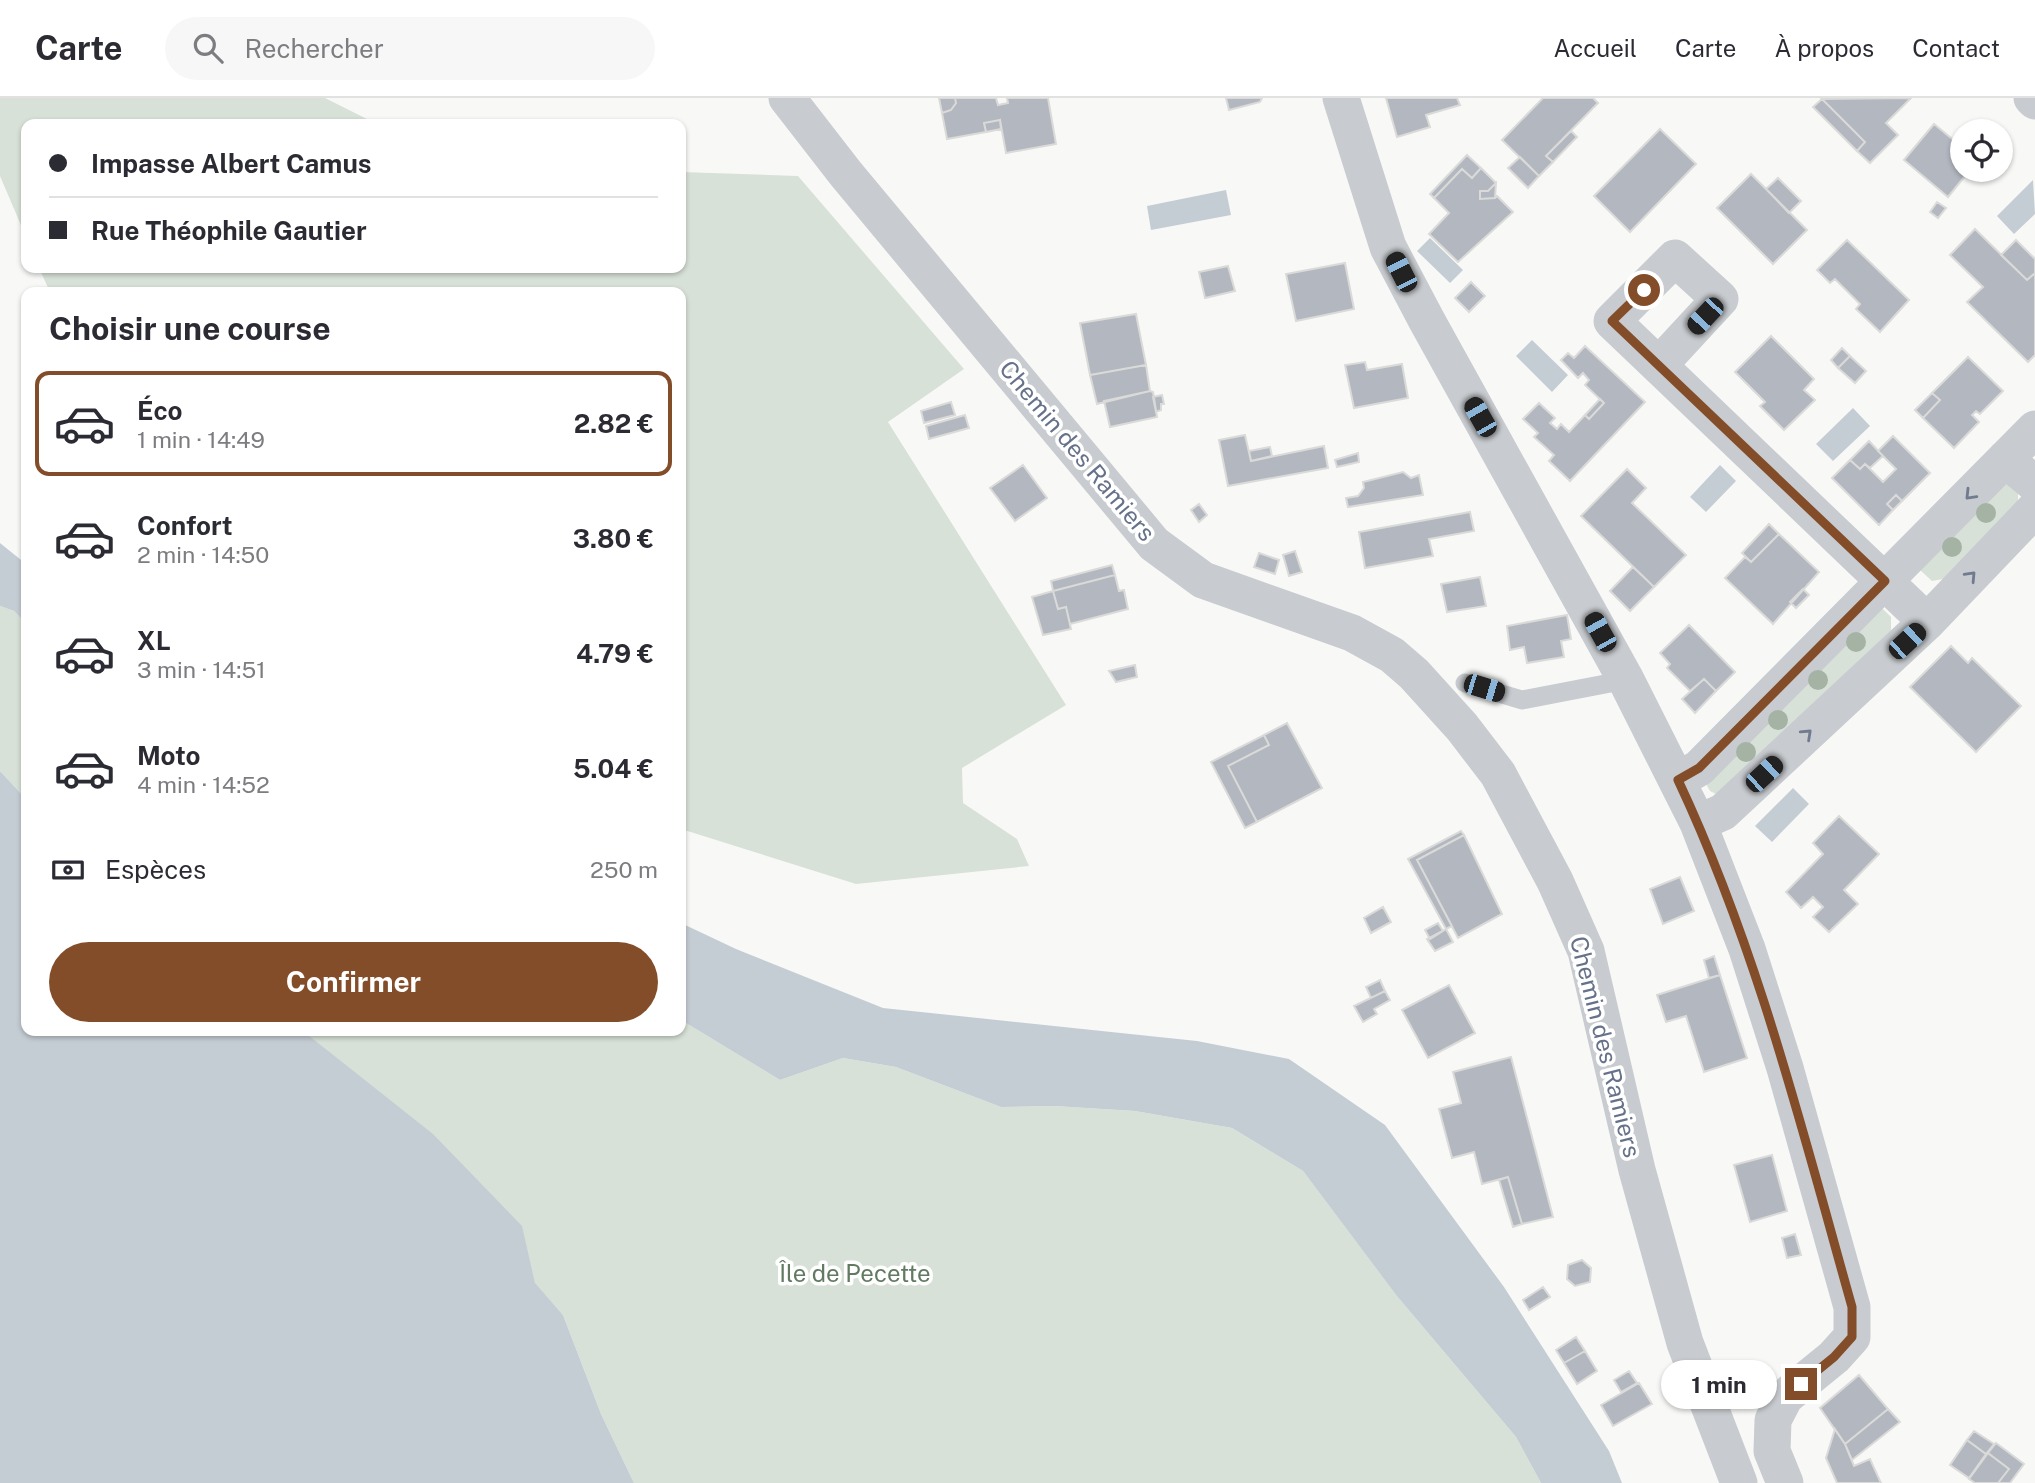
<!DOCTYPE html>
<html lang="fr">
<head>
<meta charset="utf-8">
<style>
  :root { --surface:#fff; --page:#f7f7f7; --text:#2b2b33; --muted:#7c7c81; --line:#e1e1e2; --accent:#834d2a }
  body { margin:0; font-family:"Public Sans",sans-serif; background:var(--page); color:var(--text); height:100vh; display:flex; flex-direction:column; font-size:26px; white-space:nowrap }
  * { box-sizing:border-box; margin:0 }
  p { font-size:23px; color:var(--muted) }
  .icon { flex:none; width:38px; height:38px; fill:none; stroke:currentColor; stroke-width:2; stroke-linecap:round; stroke-linejoin:round }
  .map { position:relative; flex:1; overflow:hidden }
  .side { position:absolute; left:21px; top:189px; width:665px; height:749px; display:flex; flex-direction:column; background:var(--surface); border-radius:14px; box-shadow:0 2px 5px #0004 }
  .side>* { flex:none }
  .guide { position:absolute; left:21px; top:21px; width:665px; height:154px; border-radius:14px; box-shadow:0 2px 5px #0004; display:grid; align-content:center; height:154px; padding:0 28px; background:var(--surface) }
  .controls { position:absolute; left:1950px; top:21px; display:grid; gap:14px }
  .controls a { display:grid; place-items:center; width:63px; height:63px; border-radius:50%; background:var(--surface); box-shadow:0 2px 5px #0004; font-size:35px }
  .end { position:absolute; width:32px; height:32px; margin:-16px; border:9px solid #834d2a; background:#fff; box-shadow:0 0 0 4px #fff }
  .from { border-radius:50% }
  .bubble { position:absolute; height:49px; border-radius:24px; background:var(--surface); box-shadow:0 2px 5px #0004; font-size:23px; font-weight:700; line-height:49px; text-align:center }
  .car { position:absolute; width:21px; height:42px; margin:-21px -10px; border-radius:9px; box-shadow:0 0 5px 2px #0007; background:linear-gradient(#222 24%,#8ab4d8 0 40%,#222 0 76%,#8ab4d8 0 86%,#222 0) }
  .guide b { display:flex; align-items:center; gap:24px; height:66px; font-size:26px }
  .guide b+b { border-top:2px solid var(--line) }
  .guide i { width:18px; height:18px; background:var(--text) }
  ul { padding:0; list-style:none }
  li { display:flex; align-items:center; gap:21px; height:105px; margin:0 14px 10px; padding:0 14px; border:4px solid transparent; border-radius:14px }
  li div { flex:1 }
  li b { display:block; font-size:26px }
  li em { font-style:normal; font-weight:700 }
  li.on { border-color:var(--accent) }
  li>.icon { width:63px; height:63px; stroke-width:1.5 }
  h2 { padding:0 28px; font-size:32px; line-height:84px }
  .pay { display:flex; align-items:center; gap:18px; height:77px; padding:0 28px; font-size:26px }
  .pay p { margin-inline-start:auto }
  .button { display:flex; gap:14px; margin-top:auto; padding:14px 28px }
  .button a { flex:1; height:80px; border-radius:42px; background:var(--accent); color:#fff; font-size:28px; font-weight:700; line-height:80px; text-align:center }
  header { display:flex; align-items:center; gap:42px; box-sizing:border-box; height:98px; padding:0 35px; background:var(--surface); border-bottom:2px solid var(--line) }
  header strong { font-size:33px }
  nav { display:flex; gap:38px; margin-inline-start:auto; font-size:24px }
  .search { width:490px; height:63px; background:var(--page); display:flex; align-items:center; gap:18px; box-sizing:border-box; padding:0 24px; border-radius:38px; color:var(--muted); font-size:26px }
  .map>svg:first-child { display:block }
  .green { fill:#d8e1d7 }
  .water { fill:#c5cdd4 }
  .building { fill:#b3b8c0; stroke:#dadad8; stroke-width:2 }
  .lines { fill:none; stroke-linecap:round; stroke-linejoin:round }
  .service { stroke:#c8cbcf; stroke-width:19 }
  .minor { stroke:#c8cbcf; stroke-width:37 }
  .tree { fill:#a5b3a4 }
  .oneway { stroke:#707b90 }
  .route { stroke:#834d2a; stroke-width:9 }
  .labels { text-anchor:middle; stroke-width:7; stroke-linejoin:round; paint-order:stroke }
  .street-label { font-size:24px; fill:#667289; stroke:#fff }
  .park-label { font-size:24px; fill:#617a61; stroke:#fff }
</style>
</head>
<body>
<header>
<strong>Carte</strong>
<div class="search"><svg class="icon" aria-label="search" viewBox="0 0 24 24"><circle cx="10" cy="10" r="6"/><path d="M15 15l6 6"/></svg>Rechercher</div>
<nav><a>Accueil</a><a>Carte</a><a>À propos</a><a>Contact</a></nav>
</header>
<div class="map">
<svg width="2035" height="1385" viewBox="0 0 2035 1385">
  <rect width="100%" height="100%" fill="#f8f9f6"/>
  <path class="green" d="M0 0H325L377 26H26V139L0 78Z
    M681 74 798 78 964 271 888 324 1066 607 962 670 963 705 1017 741 1029 768 856 786 681 731V194H50L39 170H681Z
    M2001 381 2018 391V406L1943 481 1932 483 1919 471Z
    M0 508 14 513 26 525V701L0 673Z
    M1881 509 1891 519V533L1716 696 1710 693 1706 686Z
    M681 922 780 982 843 960 896 969 1001 1009 1054 1008 1135 1013 1232 1030 1303 1073 1396 1197 1516 1339 1541 1385H634L601 1316 563 1217 535 1186 521 1128 360 980 303 933H681Z"/>
  <path class="water" d="M2033 82 2035 116 2014 136 1997 118Z
    M1226 92 1231 117 1151 132 1147 108Z
    M1430 140 1463 172 1450 185 1417 153Z
    M1532 242 1568 277 1552 294 1516 258Z
    M1853 310 1870 328 1833 363 1816 346Z
    M1720 367 1736 383 1706 414 1690 399Z
    M0 445 26 466V525L14 513 0 508Z
    M0 673 26 701V933H303L433 1036 522 1128 535 1185 563 1217 601 1316 634 1385H0Z
    M1793 690 1809 706 1772 744 1755 728Z
    M681 825 736 851 883 910 1197 943 1289 961 1385 1027 1504 1189 1609 1353 1622 1385H1541L1516 1339 1396 1197 1303 1073 1232 1030 1135 1013 1054 1008 1001 1009 896 969 843 960 780 982 681 922Z"/>
  <path class="building" d="M939 0H955L956 5 951 12 942 15Z
    M955 0H996L998 7 1008 5 1007 0H1048L1056 46 1006 55 1000 22 984 25 986 34 947 41 942 15 951 12 956 5Z
    M1226 0H1262L1260 4 1229 12Z
    M1386 0H1457L1460 7 1426 17 1430 29 1397 39Z
    M1543 0H1593L1598 5 1546 58 1553 64 1539 78 1502 42Z
    M1911 0 1886 25 1898 37 1870 65 1857 53 1865 44 1822 1Z
    M1822 1 1865 44 1857 53 1813 9Z
    M1000 22 1001 31 986 34 984 25Z
    M1934 26 1962 49V72H1970L1948 99 1904 62Z
    M1660 31 1696 66 1630 134 1594 98Z
    M1571 33 1577 39 1553 64 1546 58Z
    M1467 57 1481 70 1472 80 1462 71 1434 100 1430 96Z
    M1520 59 1539 78 1528 90 1508 70Z
    M1481 70 1496 85 1488 93H1480V101L1495 100 1497 98 1513 114 1458 164 1429 136 1449 115 1434 100 1462 71 1472 80Z
    M1751 76 1807 132 1773 166 1717 110Z
    M1778 80 1801 103 1789 115 1766 91Z
    M1496 85 1495 100 1480 101V93H1488Z
    M1937 104 1946 110 1938 120 1930 114Z
    M1975 131 2027 182 2035 175V257L2028 264 1967 204 1983 189 1950 157Z
    M1847 142 1909 202 1880 234 1856 211 1860 206 1835 181 1830 185 1817 172Z
    M2016 142 2035 161V175L2027 182 2001 157Z
    M1345 165 1354 211 1296 223 1286 176Z
    M1228 168 1235 193 1205 200 1199 174Z
    M1471 184 1485 198 1469 214 1455 200Z
    M1136 216 1146 267 1090 277 1080 225Z
    M1771 238 1814 281 1804 292 1815 302 1784 332 1760 308 1765 304 1735 274Z
    M1585 248 1645 304 1570 383 1549 363 1554 357 1534 339 1538 335 1523 321 1539 305 1555 320 1550 325 1557 331 1561 326 1569 334 1585 317 1589 321 1604 305 1585 287 1589 282 1583 275 1578 280 1561 262 1568 255 1574 260Z
    M1842 250 1850 258 1838 270 1831 262Z
    M1850 258 1866 273 1855 285 1838 270Z
    M1968 259 2003 293 1980 316 1976 313 1972 317 1979 324 1954 350 1923 320 1940 302 1932 295Z
    M1365 264 1367 272 1402 266 1408 300 1354 310 1345 267Z
    M1146 267 1150 293 1097 306 1090 277Z
    M1150 293 1153 294 1157 319 1110 329 1104 303Z
    M1932 295 1940 302 1923 320 1915 312Z
    M1162 297 1164 306H1161V312L1156 314 1153 299Z
    M1600 301 1604 305 1589 321 1585 317Z
    M951 304 955 317 924 325 921 313Z
    M965 317 969 330 929 341 926 328Z
    M1245 337 1251 363 1324 348 1328 370 1228 388 1219 342Z
    M1893 338 1930 375 1902 403 1896 397 1887 406 1893 412 1879 427 1832 380 1850 362 1860 371 1865 366 1883 384 1896 371 1878 353Z
    M1869 343 1883 358 1870 370 1865 366 1860 371 1850 362Z
    M1270 349 1272 358 1251 363 1249 353Z
    M1358 355 1359 364 1337 369 1335 362Z
    M1023 367 1047 400 1015 423 990 390Z
    M1627 371 1646 390 1632 405 1686 457 1654 489 1581 418Z
    M1403 374 1411 380 1419 377 1423 397 1348 409 1346 400 1358 398 1364 390 1363 384Z
    M1896 397 1902 403 1893 412 1887 406Z
    M1199 406 1207 417 1199 424 1191 412Z
    M1470 414 1474 433 1429 441 1433 458 1365 470 1359 434Z
    M1769 426 1779 436 1751 464 1742 455Z
    M1779 436 1819 474 1773 526 1725 480 1745 459 1751 464Z
    M1295 453 1302 474 1289 478 1283 457Z
    M1259 455 1279 462 1275 476 1254 469Z
    M1112 467 1115 477 1053 493 1051 483Z
    M1633 469 1654 489 1630 513 1610 493Z
    M1115 477 1119 493 1124 492 1128 511 1070 526 1066 509 1058 511 1053 493Z
    M1480 479 1486 508 1447 514 1441 486Z
    M1803 491 1809 497 1796 510 1790 504Z
    M1053 493 1058 511 1066 509 1071 531 1043 537 1032 499Z
    M1567 517 1571 541 1561 543 1564 559 1527 565 1524 549 1510 552 1507 528Z
    M1689 527 1735 574 1716 593 1704 581 1690 593 1667 570 1670 566 1660 555Z
    M1951 548 1968 565 1972 560 2021 608 1976 654 1910 589Z
    M1135 567 1137 579 1116 584 1109 573Z
    M1704 581 1716 593 1695 615 1682 601Z
    M1287 625 1322 690 1257 724 1228 668 1269 647 1264 637Z
    M1264 637 1269 647 1228 668 1257 724 1245 730 1211 664Z
    M1839 718 1879 756 1844 792 1858 806 1829 834 1813 819 1823 809 1813 799 1801 810 1786 794 1823 756 1813 745Z
    M1461 733 1464 737 1417 762 1452 828 1446 831 1408 761Z
    M1464 737 1502 816 1458 840 1417 762Z
    M1680 779 1694 813 1663 826 1650 791Z
    M1383 809 1391 824 1371 835 1364 820Z
    M1438 825 1443 833 1430 841 1425 832Z
    M1446 831 1453 844 1435 853 1427 841Z
    M1714 858 1720 877 1709 880 1704 862Z
    M1720 877 1747 960 1704 974 1686 918 1666 924 1657 897Z
    M1380 882 1385 893 1371 900 1366 889Z
    M1449 887 1475 935 1428 960 1402 912Z
    M1385 893 1390 902 1374 911 1377 916 1363 924 1354 908Z
    M1511 959 1553 1119 1522 1126 1508 1079 1482 1086 1474 1054 1452 1060 1439 1011 1461 1005 1453 974Z
    M1772 1057 1787 1113 1750 1124 1734 1067Z
    M1508 1079 1522 1126 1513 1129 1499 1082Z
    M1795 1136 1801 1157 1787 1160 1782 1140Z
    M1582 1162 1591 1170 1590 1184 1575 1188 1567 1181 1568 1167Z
    M1543 1189 1550 1199 1529 1212 1523 1202Z
    M1576 1239 1585 1253 1564 1265 1556 1252Z
    M1585 1253 1597 1273 1577 1286 1564 1265Z
    M1629 1273 1637 1285 1621 1294 1614 1282Z
    M1859 1277 1888 1311 1845 1346 1820 1310Z
    M1639 1285 1652 1306 1613 1328 1601 1307Z
    M1888 1311 1900 1324 1852 1362 1845 1346Z
    M1835 1331 1845 1346 1854 1368 1870 1361 1881 1385H1837L1826 1360Z
    M1974 1333 1994 1346 1986 1356 1967 1342Z
    M1967 1342 1986 1356 1969 1380 1950 1367Z
    M1996 1345 2024 1366 2010 1385H1998L2009 1371 1988 1355Z
    M1988 1355 2009 1371 1998 1385H1975L1969 1381Z"/>
  <g class="lines">
    <path class="service" d="M1465 585 1522 602 1626 582"/>
    <path class="minor" d="M787 0 846 76 1154 446 1203 482 1352 535 1392 557 1414 576 1462 629 1498 676 1555 783 1586 853 1637 1072 1685 1245 1739 1385
      M1341 0 1388 149 1427 223 1626 582 1698 725 1747 851 1785 970 1852 1209V1239L1834 1259 1785 1299 1773 1322 1772 1353 1785 1385
      M2032 0 2035 3
      M1659 267 1720 201 1675 160 1612 223 1927 524
      M2005 361 2035 386
      M1678 682 1699 670 2035 331
      M1698 725 1723 714 1927 524 2035 411"/>
  </g>
  <g class="tree">
    <circle cx="1986" cy="415" r="10"/>
    <circle cx="1952" cy="449" r="10"/>
    <circle cx="1856" cy="544" r="10"/>
    <circle cx="1818" cy="582" r="10"/>
    <circle cx="1778" cy="622" r="10"/>
    <circle cx="1746" cy="654" r="10"/>
  </g>
  <defs><path id="oneway-chevron" d="M-2-3.5L2.5 0L-2 3.5" fill="none" stroke-width="1.6" stroke-linecap="round" stroke-linejoin="round" transform="scale(1.75)"/></defs>
  <g class="oneway">
    <use href="#oneway-chevron" transform="translate(1970 397) rotate(134)"/>
    <use href="#oneway-chevron" transform="translate(1971 478) rotate(-47)"/>
    <use href="#oneway-chevron" transform="translate(1807 636) rotate(-43)"/>
  </g>
  <g class="lines">
    <path class="route" d="M1644 192 1612 223 1885 483 1699 670 1678 682C1757 850 1802 1031 1852 1209V1239L1834 1259 1801 1286"/>
  </g>
  <g class="labels">
    <g class="street-label">
      <text transform="translate(1077 353) rotate(50)" y="8">Chemin des Ramiers</text>
      <text transform="translate(1605 949) rotate(76)" y="8">Chemin des Ramiers</text>
    </g>
    <g class="park-label">
      <text x="855" y="1184">Île de Pecette</text>
    </g>
  </g>
</svg>
<div class="controls">
<a><svg class="icon" aria-label="locate" viewBox="0 0 24 24"><circle cx="12" cy="12" r="6"/><path d="M12 2v4M12 18v4M2 12h4M18 12h4"/></svg></a>
</div>
<i class="end from" style="left:1644px;top:192px"></i>
<i class="end" style="left:1801px;top:1286px"></i>
<div class="bubble" style="left:1661px;top:1262px;width:116px">1 min</div>
<i class="car" style="left:1401px;top:174px;rotate:333deg"></i>
<i class="car" style="left:1705px;top:218px;rotate:223deg"></i>
<i class="car" style="left:1480px;top:319px;rotate:330deg"></i>
<i class="car" style="left:1600px;top:534px;rotate:331deg"></i>
<i class="car" style="left:1907px;top:543px;rotate:47deg"></i>
<i class="car" style="left:1484px;top:590px;rotate:107deg"></i>
<i class="car" style="left:1764px;top:676px;rotate:47deg"></i>
<div class="guide">
<b><i class="from"></i>Impasse Albert Camus</b>
<b><i></i>Rue Théophile Gautier</b>
</div>
<section class="side">
<h2>Choisir une course</h2>
<ul>
<li class="on"><svg class="icon" aria-label="car" viewBox="0 0 24 24"><path d="M5 17H2v-5l4-1 3-4h7l3 4 3 1v5h-3M9 17h6M6 11h13"/><circle cx="7" cy="17" r="2"/><circle cx="17" cy="17" r="2"/></svg><div><b>Éco</b><p>1 min · 14:49</p></div><em>2.82 €</em></li>
<li><svg class="icon" aria-label="car" viewBox="0 0 24 24"><path d="M5 17H2v-5l4-1 3-4h7l3 4 3 1v5h-3M9 17h6M6 11h13"/><circle cx="7" cy="17" r="2"/><circle cx="17" cy="17" r="2"/></svg><div><b>Confort</b><p>2 min · 14:50</p></div><em>3.80 €</em></li>
<li><svg class="icon" aria-label="car" viewBox="0 0 24 24"><path d="M5 17H2v-5l4-1 3-4h7l3 4 3 1v5h-3M9 17h6M6 11h13"/><circle cx="7" cy="17" r="2"/><circle cx="17" cy="17" r="2"/></svg><div><b>XL</b><p>3 min · 14:51</p></div><em>4.79 €</em></li>
<li><svg class="icon" aria-label="car" viewBox="0 0 24 24"><path d="M5 17H2v-5l4-1 3-4h7l3 4 3 1v5h-3M9 17h6M6 11h13"/><circle cx="7" cy="17" r="2"/><circle cx="17" cy="17" r="2"/></svg><div><b>Moto</b><p>4 min · 14:52</p></div><em>5.04 €</em></li>
</ul>
<div class="pay"><svg class="icon" aria-label="cash" viewBox="0 0 24 24"><path d="M3 7h18v10H3z"/><circle cx="12" cy="12" r="2"/></svg>Espèces<p>250 m</p></div>
<div class="button"><a>Confirmer</a></div>
</section>
</div>
</body>
</html>
